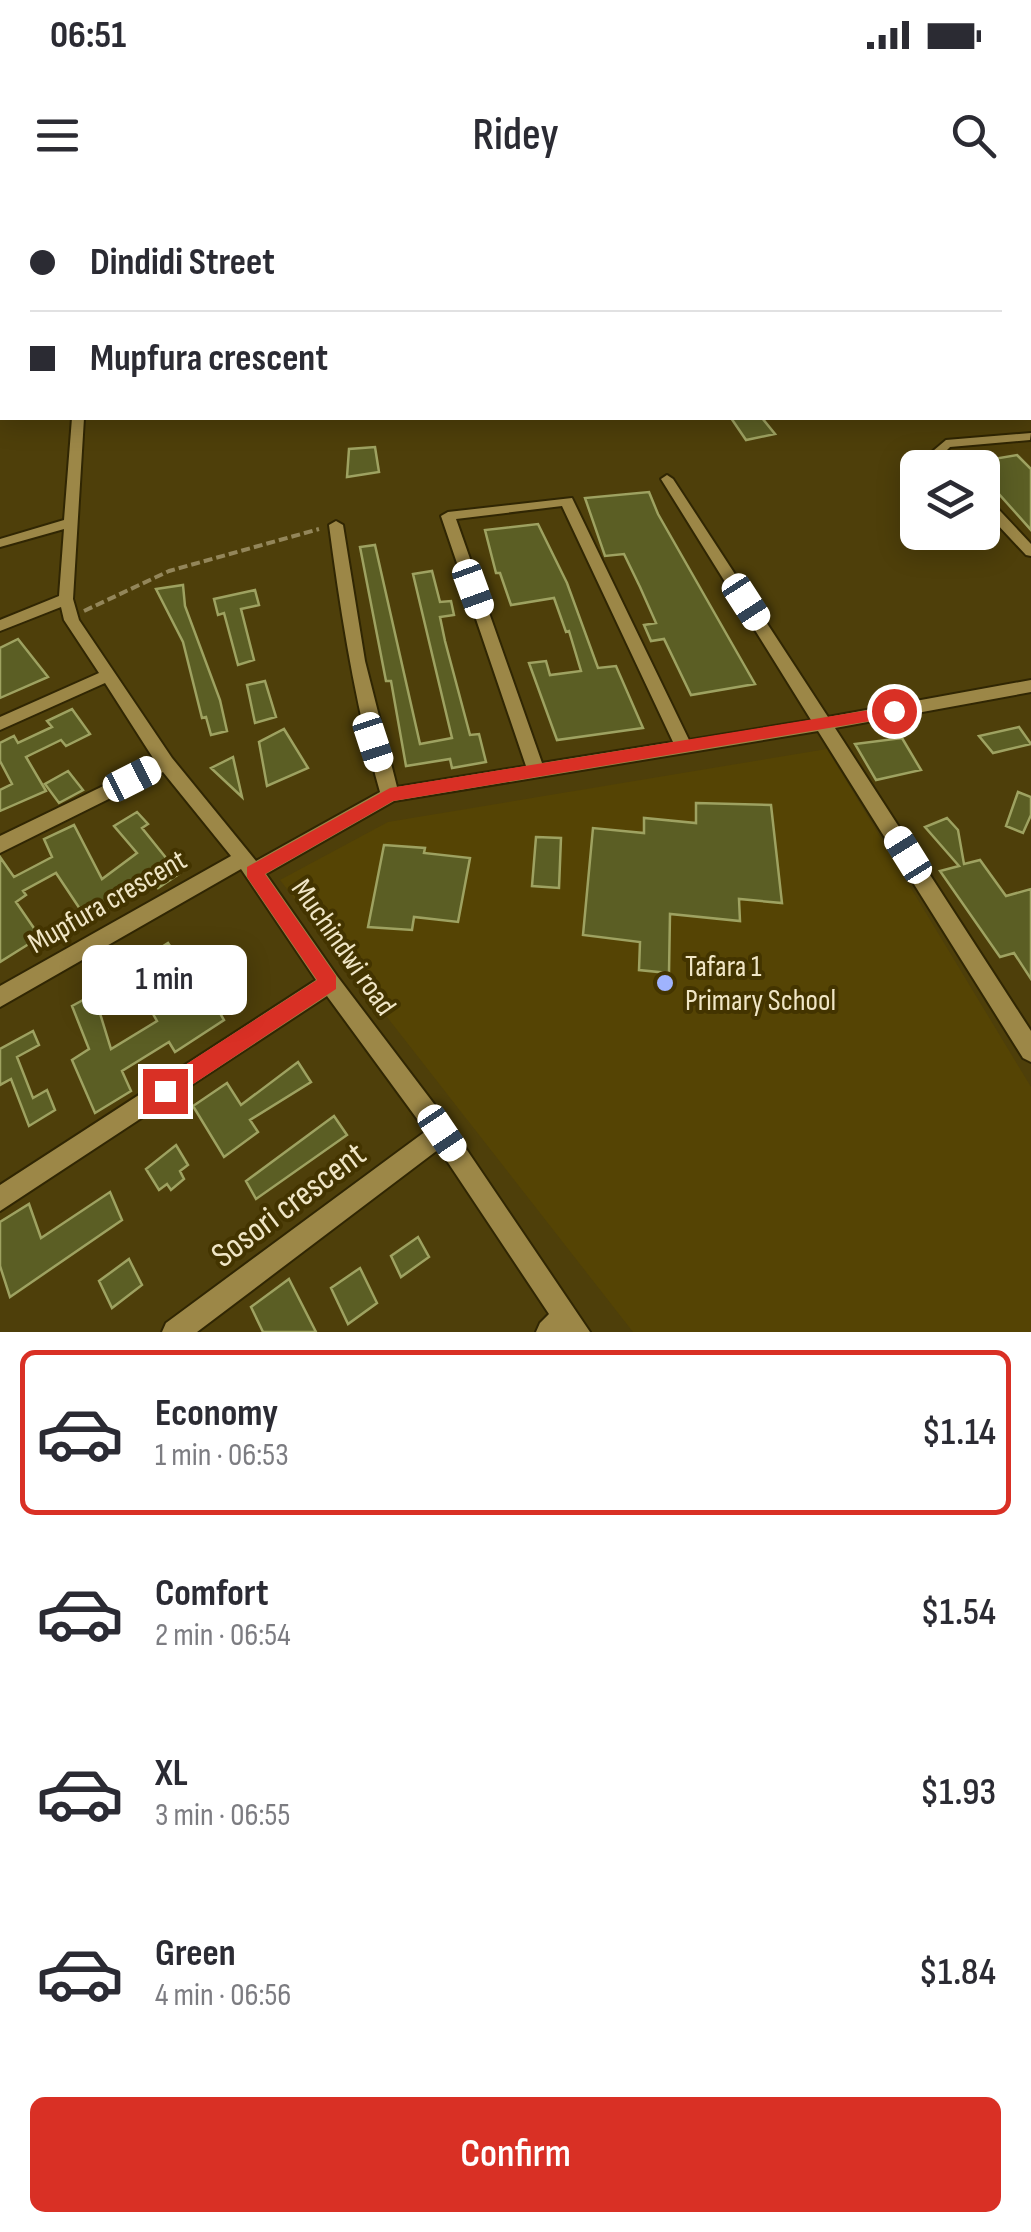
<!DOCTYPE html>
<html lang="en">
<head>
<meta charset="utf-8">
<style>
  :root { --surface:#fff; --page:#f7f7f7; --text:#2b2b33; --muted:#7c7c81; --line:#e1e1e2; --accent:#d93025 }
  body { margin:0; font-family:"Sofia Sans Condensed",sans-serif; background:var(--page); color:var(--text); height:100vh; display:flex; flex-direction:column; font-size:38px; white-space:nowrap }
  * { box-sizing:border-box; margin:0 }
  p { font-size:32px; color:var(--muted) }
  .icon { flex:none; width:55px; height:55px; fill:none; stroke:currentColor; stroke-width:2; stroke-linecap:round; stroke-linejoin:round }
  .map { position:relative; height:1132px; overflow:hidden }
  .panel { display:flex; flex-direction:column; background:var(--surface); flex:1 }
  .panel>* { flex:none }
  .hud { position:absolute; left:0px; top:0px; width:1032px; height:220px; box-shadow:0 5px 25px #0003; display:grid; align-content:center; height:220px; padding:0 30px; background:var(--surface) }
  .fabs { position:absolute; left:900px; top:250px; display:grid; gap:20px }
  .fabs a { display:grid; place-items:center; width:100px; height:100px; border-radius:15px; background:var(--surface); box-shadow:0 5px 25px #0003; font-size:50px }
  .end { position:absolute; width:45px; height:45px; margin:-22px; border:12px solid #d93025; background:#fff; box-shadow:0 0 0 5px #fff }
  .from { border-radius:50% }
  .bubble { position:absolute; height:70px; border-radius:15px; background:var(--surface); box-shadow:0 5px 25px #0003; font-size:32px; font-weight:600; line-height:70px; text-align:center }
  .car { position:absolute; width:30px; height:60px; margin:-30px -15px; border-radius:12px; box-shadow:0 0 8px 2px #0007; background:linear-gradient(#fff 24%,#345 0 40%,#fff 0 76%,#345 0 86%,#fff 0) }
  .hud b { display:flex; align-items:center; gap:35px; height:95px; font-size:38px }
  .hud b+b { border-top:2px solid var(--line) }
  .hud i { width:25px; height:25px; background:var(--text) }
  ul { padding:18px 0 0; list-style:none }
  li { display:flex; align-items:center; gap:30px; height:165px; margin:0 20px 15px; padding:0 10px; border:5px solid transparent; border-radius:15px }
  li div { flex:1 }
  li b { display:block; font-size:38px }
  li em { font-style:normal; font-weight:600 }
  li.current { border-color:var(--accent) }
  li>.icon { width:90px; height:90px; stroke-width:1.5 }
  .action { display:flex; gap:20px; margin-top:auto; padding:20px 30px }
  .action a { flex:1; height:115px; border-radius:15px; background:var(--accent); color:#fff; font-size:40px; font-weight:600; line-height:115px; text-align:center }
  .status { display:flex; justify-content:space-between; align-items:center; height:70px; padding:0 50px; background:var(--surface); direction:ltr }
  .status svg { height:28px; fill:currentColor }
  header { display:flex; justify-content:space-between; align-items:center; height:130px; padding:0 30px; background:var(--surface); font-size:45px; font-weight:600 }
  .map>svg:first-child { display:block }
  .built { fill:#554404 }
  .building { fill:#5b5e24; stroke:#9ea261; stroke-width:2.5 }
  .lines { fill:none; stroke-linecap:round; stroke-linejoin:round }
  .minor-casing { stroke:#302603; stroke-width:4 }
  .tertiary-casing { stroke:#302603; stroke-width:6 }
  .path { stroke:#93865a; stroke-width:4; stroke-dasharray:9 4; stroke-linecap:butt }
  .minor { fill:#9c8747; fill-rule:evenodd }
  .tertiary { fill:#9c8747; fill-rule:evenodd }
  .route { fill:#d93025 }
  .poi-dot { fill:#9fb3fd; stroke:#433400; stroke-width:4 }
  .labels { text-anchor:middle; stroke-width:8; stroke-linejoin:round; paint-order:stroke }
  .street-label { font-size:30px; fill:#f0e6c6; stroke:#433400 }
  .poi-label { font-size:30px; fill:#f0e6c6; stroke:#433400; text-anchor:start }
  .near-street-label { font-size:35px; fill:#f0e6c6; stroke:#433400 }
</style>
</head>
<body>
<div class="status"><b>06:51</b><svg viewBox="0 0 49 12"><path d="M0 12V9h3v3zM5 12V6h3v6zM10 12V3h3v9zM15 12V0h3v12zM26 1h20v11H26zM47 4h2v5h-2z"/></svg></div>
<header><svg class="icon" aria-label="menu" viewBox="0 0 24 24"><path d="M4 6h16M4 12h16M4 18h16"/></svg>Ridey<svg class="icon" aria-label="search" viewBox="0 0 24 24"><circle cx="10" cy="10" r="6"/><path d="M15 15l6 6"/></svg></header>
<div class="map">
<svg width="1031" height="1132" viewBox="0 0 1031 1132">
  <rect width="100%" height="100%" fill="#4e3f0a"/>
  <path class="built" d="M827 549 1031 887V1132H633L280 680 388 622Z"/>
  <path class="building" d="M731 218H762L775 234 746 240Z
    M375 247 379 272 347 277 349 249Z
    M1017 255 1031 269V330L982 275V268L970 263Z
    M649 292 658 314 755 484 691 495 664 439 651 441 644 425 656 423 640 387 624 354 605 356 585 298Z
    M538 324 567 383 598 468 616 466 643 528 557 540 529 463 546 461 550 475 581 471 569 431 566 432 554 398 511 405 500 373H496L485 330Z
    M375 345 420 544 452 538 413 374 432 371 440 402 451 401 454 415 440 417 445 441 470 535 479 534 486 562 452 568 450 559 406 566 391 481H386L360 347Z
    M183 385 185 406 220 500 227 531 211 535 206 517 202 518 183 442 156 389Z
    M255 390 259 405 241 409 254 460 238 465 224 413 218 415 214 399Z
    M18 439 48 477 0 498V448Z
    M265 481 276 517 255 523 247 485Z
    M72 509 90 534 66 546 61 540 26 557 46 591 0 611V590L12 584 0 561V543L14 536 18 543 52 527 47 521Z
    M1019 527 1031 544 993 553 979 536Z
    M284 529 308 568 267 586 259 542Z
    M902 538 921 570 876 580 855 544Z
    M233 557 242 597 211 568Z
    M68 571 83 590 59 603 45 584Z
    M1018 592 1031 597V615L1023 633 1006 626Z
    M696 603 771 605 782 703 739 699 740 721 670 714 669 773 639 770 640 742 583 735 593 628 644 633V618L696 623Z
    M137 612 148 624 142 628 179 674 158 688 146 673 109 698 114 705 88 721 56 673 23 691 26 695 16 702 40 737 0 762V657L14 677 52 657 44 639 74 625 102 679 137 653 114 626Z
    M947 618 958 630 964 664 980 660 1006 696 1031 689V779L1014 753 1000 757 940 671 959 666 925 627Z
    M536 637 561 638 559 688 532 686Z
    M384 645 425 648 424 653 470 658 458 722 414 717 412 730 368 727Z
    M168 743 174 752 181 747 218 801 214 803 224 820 175 852 169 842 122 871 131 891 95 913 72 860 89 849 72 806 94 794 111 849 157 821 153 814 158 812 129 768Z
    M33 831 39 845 17 857 33 898 47 890 55 910 29 926 11 879 0 885V849Z
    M298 862 311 882 250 920 258 932 224 957 193 906 227 883 241 905Z
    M334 916 347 935 256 999 246 981Z
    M176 945 188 965 180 971 184 979 171 990 167 984 159 990 146 969Z
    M110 992 122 1020 10 1097 0 1066V1022L29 1004 41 1038Z
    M418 1037 429 1057 401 1077 391 1056Z
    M129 1059 142 1085 112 1108 99 1081Z
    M360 1068 377 1103 348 1124 331 1088Z
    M289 1079 316 1132H263L251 1107Z"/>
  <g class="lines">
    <g class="minor-casing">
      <path id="minor" d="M0 92H2V98H0Z
        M72 218H84L73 399 79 420 172 558 256 661 380 592C355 504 341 415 329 325L336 321 343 325 365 461 397 587 526 566 441 316 448 312 572 298 689 540 811 520 661 279 667 275 673 279 828 517 1031 480V492L835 528 1031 831V862L1023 858 818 531 394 601 266 674 337 776 450 925 590 1132H536L540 1123 549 1114 439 949 197 1132H162L166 1123 426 931 327 796 0 1011V985L316 780 241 669 0 807V786L231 656 163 572 0 653V636L155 561 105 483 0 530V517L99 473 64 420 61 407 0 431V420L59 396 64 329 0 347V339L64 320ZM562 306 673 542 542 563 456 319Z
        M1031 233 1030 240 950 247 946 251 959 268H946L933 251 946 240Z
        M982 296 987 297 1031 344V356L1026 355 982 308Z"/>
    </g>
    <g class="tertiary-casing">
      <path id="tertiary" d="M1030 168H1031V176H1030Z
        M2 199V209L0 210V200Z"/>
    </g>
    <path class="path" d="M84 411 169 371 319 329"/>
    <use href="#minor" class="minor"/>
    <use href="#tertiary" class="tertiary"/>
  </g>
  <path class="route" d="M894 506 902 511 894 517 393 601 265 674 336 776V789L172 898 165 901 157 898 154 891 157 883 317 780 247 677V667L390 588Z"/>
  <circle class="poi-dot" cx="665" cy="783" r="10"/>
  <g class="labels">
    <g class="street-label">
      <text transform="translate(107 701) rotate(-30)" y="10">Mupfura crescent</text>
      <text transform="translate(344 747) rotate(55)" y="10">Muchindwi road</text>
    </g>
    <g class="poi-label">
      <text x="685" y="776">Tafara 1<tspan x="685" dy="34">Primary School</tspan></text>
    </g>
    <g class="near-street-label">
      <text transform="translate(288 1004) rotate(-37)" y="12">Sosori crescent</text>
    </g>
  </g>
</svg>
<div class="fabs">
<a><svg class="icon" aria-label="layers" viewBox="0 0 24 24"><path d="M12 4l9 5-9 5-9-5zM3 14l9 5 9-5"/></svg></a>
</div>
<i class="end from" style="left:894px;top:511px"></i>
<i class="end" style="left:165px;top:891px"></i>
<div class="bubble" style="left:82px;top:745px;width:165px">1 min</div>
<i class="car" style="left:473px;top:389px;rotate:160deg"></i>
<i class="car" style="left:746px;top:402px;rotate:147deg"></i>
<i class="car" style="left:373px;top:542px;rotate:162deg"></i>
<i class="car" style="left:132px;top:579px;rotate:63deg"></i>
<i class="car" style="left:908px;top:655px;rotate:328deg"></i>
<i class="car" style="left:442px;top:933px;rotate:146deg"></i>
<div class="hud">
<b><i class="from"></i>Dindidi Street</b>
<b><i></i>Mupfura crescent</b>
</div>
</div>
<section class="panel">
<ul>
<li class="current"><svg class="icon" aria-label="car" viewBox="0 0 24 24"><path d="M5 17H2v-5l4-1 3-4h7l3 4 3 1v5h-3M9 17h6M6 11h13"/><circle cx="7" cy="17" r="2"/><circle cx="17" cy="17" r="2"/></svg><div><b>Economy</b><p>1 min · 06:53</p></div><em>$1.14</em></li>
<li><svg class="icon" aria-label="car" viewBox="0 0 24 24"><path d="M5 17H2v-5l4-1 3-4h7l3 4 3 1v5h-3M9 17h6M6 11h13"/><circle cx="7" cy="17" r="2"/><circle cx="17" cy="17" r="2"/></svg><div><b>Comfort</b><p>2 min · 06:54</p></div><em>$1.54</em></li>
<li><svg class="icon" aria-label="car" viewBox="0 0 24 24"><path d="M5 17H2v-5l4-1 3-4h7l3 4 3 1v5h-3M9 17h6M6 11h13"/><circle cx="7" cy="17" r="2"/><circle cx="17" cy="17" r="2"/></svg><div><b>XL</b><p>3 min · 06:55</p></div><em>$1.93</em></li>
<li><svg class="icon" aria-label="car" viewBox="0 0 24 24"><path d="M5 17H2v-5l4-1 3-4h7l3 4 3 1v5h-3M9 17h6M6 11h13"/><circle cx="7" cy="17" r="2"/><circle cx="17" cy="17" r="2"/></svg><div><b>Green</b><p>4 min · 06:56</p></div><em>$1.84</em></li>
</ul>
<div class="action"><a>Confirm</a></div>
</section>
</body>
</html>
